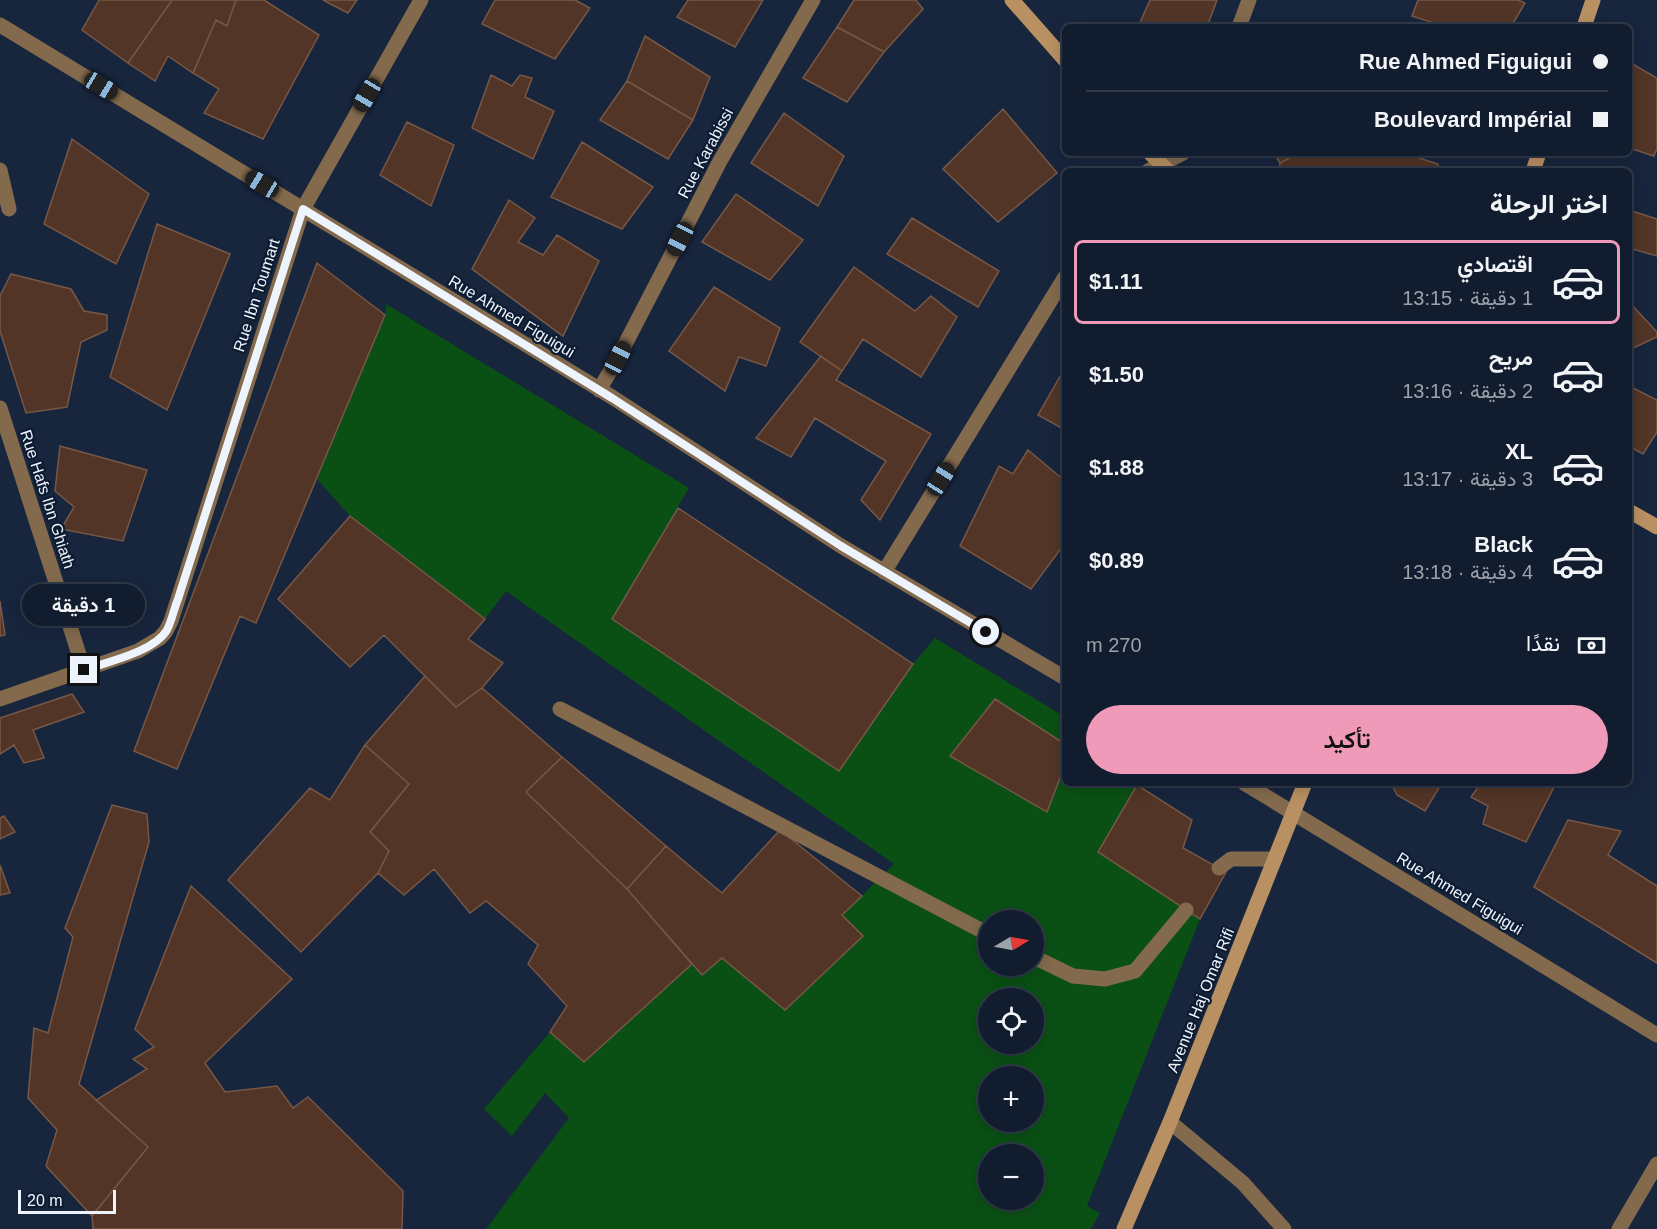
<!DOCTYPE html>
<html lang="ar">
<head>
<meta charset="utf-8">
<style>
  :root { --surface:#111c2e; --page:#1e293a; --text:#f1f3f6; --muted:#9ca1aa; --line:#303a4a; --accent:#ef9ab8 }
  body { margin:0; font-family:Arial,Vazirmatn,sans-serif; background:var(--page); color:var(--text); direction:rtl; height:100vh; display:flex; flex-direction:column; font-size:22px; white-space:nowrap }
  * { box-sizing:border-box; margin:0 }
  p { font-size:20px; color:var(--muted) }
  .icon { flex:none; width:33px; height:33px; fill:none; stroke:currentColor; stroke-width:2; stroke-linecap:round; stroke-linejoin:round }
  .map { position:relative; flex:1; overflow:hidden; direction:ltr }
  .details { position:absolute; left:1062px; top:168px; width:570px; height:618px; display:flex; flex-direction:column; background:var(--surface); border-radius:9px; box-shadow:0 3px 15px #0003,0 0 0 2px var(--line); direction:rtl }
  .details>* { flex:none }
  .hud { position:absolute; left:1062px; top:24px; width:570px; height:132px; border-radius:9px; box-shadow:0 3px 15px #0003,0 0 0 2px var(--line); direction:rtl; display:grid; align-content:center; height:132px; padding:0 24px; background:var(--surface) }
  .needle { width:39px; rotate:80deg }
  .fabs { position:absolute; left:978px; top:910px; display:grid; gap:12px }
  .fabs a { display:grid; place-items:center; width:66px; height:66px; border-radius:50%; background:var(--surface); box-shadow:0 3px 15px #0003,0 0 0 2px var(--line); font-size:30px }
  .scale { position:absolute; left:18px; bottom:15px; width:98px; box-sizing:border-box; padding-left:6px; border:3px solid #eef4fe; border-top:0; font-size:16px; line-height:21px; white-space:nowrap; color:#eef4fe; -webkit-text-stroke:4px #0e1c32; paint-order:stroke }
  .end { position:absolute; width:27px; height:27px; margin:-14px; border:8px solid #eef4fe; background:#111; box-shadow:0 0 0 3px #111 }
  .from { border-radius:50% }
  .bubble { position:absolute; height:42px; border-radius:21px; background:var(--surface); box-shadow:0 3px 15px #0003,0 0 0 2px var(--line); font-size:20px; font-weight:600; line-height:42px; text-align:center; direction:rtl }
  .car { position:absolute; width:18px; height:36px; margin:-18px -9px; border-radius:8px; box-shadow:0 0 4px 2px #0007; background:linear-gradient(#222 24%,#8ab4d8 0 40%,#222 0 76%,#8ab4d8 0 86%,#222 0) }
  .hud b { display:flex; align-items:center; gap:21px; height:57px; font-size:22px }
  .hud b+b { border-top:2px solid var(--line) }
  .hud i { width:15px; height:15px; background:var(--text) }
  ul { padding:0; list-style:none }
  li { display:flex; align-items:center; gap:18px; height:84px; margin:0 12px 9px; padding:0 12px; border:3px solid transparent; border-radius:9px }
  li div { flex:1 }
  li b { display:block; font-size:22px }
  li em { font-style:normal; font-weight:600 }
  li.on { border-color:var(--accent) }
  li>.icon { width:54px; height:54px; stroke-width:1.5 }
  h2 { padding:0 24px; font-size:27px; line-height:72px }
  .pay { display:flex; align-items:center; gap:15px; height:66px; padding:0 24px; font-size:22px }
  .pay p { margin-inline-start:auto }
  .cta { display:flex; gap:12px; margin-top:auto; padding:12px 24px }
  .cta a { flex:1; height:69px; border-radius:36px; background:var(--accent); color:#111; font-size:24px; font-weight:600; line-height:69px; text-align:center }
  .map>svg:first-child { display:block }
  .green { fill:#0a5015; fill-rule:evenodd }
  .building { fill:#523526; stroke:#775847; stroke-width:1.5 }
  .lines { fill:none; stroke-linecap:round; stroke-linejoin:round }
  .lane { stroke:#836a4d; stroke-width:15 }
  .street { stroke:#836a4d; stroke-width:15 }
  .secondary { stroke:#b99062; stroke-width:15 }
  .route { stroke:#eef4fe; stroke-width:8 }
  .labels { text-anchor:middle; stroke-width:4.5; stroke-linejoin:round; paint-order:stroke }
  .street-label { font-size:16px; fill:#eef4fe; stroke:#0e1c32 }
</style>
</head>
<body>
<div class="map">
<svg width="1657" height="1229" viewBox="0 0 1657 1229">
  <rect width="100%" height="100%" fill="#17253d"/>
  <path class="green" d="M386 304 689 488 612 619 839 771 913 664 935 638 1065 717V783H1138L1098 852 1200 919 1087 1206 1100 1213 1091 1229H486L569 1118 545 1093 512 1136 484 1109 550 1032 584 1062 692 964 702 975 722 958 785 1010 863 936 842 915 894 864 506 591 485 619 350 516 317 479 385 315ZM988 921H1034V966H988ZM988 999H1034V1044H988ZM988 1077H1034V1122H988ZM988 1155H1034V1200H988Z"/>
  <path class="building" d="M99 0H172L128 63 82 30Z
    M172 0H236L227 26 216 20 193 73 168 56 155 81 128 63Z
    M236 0H264L319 35 263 139 204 113 219 89 193 73 216 20 227 26Z
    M323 0H357L348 13Z
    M495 0H575L590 8 555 59 482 24Z
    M688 0H763L735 47 677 17Z
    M854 0H916L923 9 884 52 837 27Z
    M1150 0H1217L1207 27H1138Z
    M1418 0H1518L1525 3 1511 27H1446L1412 16Z
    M837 27 884 52 847 102 803 78Z
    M645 36 710 77 693 120 627 81Z
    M1629 62 1657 78V148L1654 156 1629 148Z
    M491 75 512 86 520 75 532 78 525 97 554 111 533 159 472 128Z
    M627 81 693 120 668 159 600 120Z
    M1003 109 1057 173 998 222 943 169Z
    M784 113 844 156 818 206 751 163Z
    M407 122 454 145 431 206 380 175Z
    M72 139 149 194 116 264 44 224Z
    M582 142 653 187 622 229 551 197Z
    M1274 153H1299L1280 163Z
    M1299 153H1404L1438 164V171H1279L1280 163Z
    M736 194 803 240 770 280 702 242Z
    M509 200 535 218 518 242 543 255 557 235 599 261 563 336 472 269Z
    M1629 210 1657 219V256L1629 248Z
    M912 218 999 271 978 307 887 254Z
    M157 224 230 254 167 410 110 377Z
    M317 263 385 315 256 623 240 616 177 769 134 751Z
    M854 267 915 311 931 296 957 317 921 377 863 339 842 371 800 342Z
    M11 274 71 289 84 311 107 315V330L81 342 67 407 26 413 0 331V296Z
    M714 287 780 328 766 366 739 357 725 391 669 351Z
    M1629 302 1657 332V337L1629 350Z
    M821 356 842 371 836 380 931 434 880 520 861 500 886 461 815 418 791 457 756 438Z
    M1062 373 1065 374V430L1038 415Z
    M1629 386 1657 400V432L1643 454 1629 446Z
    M60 446 147 470 123 541 61 529 74 507 55 491Z
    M1028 450 1065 481V543L1031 589 960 546 999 466 1013 474Z
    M678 508 913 664 839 771 612 619Z
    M350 516 485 619 468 639 503 663 482 688 456 707 384 635 350 667 278 599Z
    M0 601 5 635 0 636Z
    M425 676 456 707 482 688 562 757 526 792 627 889 692 964 584 1062 550 1032 567 1006 528 964 538 945 486 901 470 913 434 869 404 895 378 873 389 851 370 832 409 784 365 745Z
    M72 694 84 712 33 730 44 758 24 763 14 745 0 754V718Z
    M995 699 1065 744V765L1047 812 950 756Z
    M365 745 409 784 370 832 389 851 378 873 301 952 228 880 310 788 330 800Z
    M562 757 666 846 627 889 526 792Z
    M1391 783H1442L1425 811 1397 795Z
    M1481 783H1556L1526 842 1483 824 1488 806 1471 797Z
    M1137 785 1192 820 1183 848 1226 872 1200 919 1098 852Z
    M112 805 147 814 149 842 79 1084 148 1147 92 1216 46 1166 57 1130 28 1098 34 1028 48 1033 73 937 65 928Z
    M4 816 15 832 0 839V818Z
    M1568 820 1621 831 1608 855 1657 886V963L1534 887Z
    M780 830 862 896 842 915 863 936 785 1010 722 958 702 975 627 889 666 846 722 893Z
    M0 865 10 893 0 895Z
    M191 886 292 979 205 1063 225 1092 277 1086 293 1108 308 1097 403 1191 402 1229H93L92 1216 148 1147 96 1100 147 1069 133 1059 154 1047 135 1029Z"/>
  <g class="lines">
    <path class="lane" d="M0 170 9 209
      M560 709 988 934
      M1219 868 1231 859H1275
      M1034 957 1073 976 1105 979 1135 971 1186 910"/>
    <path class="street" d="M0 25 612 397 841 546 1065 678
      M1239 27 1249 0
      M1148 171 1183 153
      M599 390 618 358 720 161 813 0
      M0 408 84 670
      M884 572 1065 277
      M0 699 138 651 160 638 166 631 171 621 303 209 421 0
      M1244 783 1657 1035
      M1170 1122 1243 1183 1284 1229
      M1619 1229 1657 1164"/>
    <path class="secondary" d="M1012 0 1065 60
      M1584 27 1593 0
      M1150 153 1168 171
      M1533 171 1539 153
      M1629 511 1657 527
      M1124 1229 1170 1122 1305 783"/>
  </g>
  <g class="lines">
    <path class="route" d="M84 670C107 662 154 652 167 630 172 620 174 609 178 599L303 209 612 398 841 546 986 632"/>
  </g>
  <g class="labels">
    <g class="street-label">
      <text transform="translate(705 153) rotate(-62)" y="6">Rue Karabissi</text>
      <text transform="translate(256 295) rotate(-72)" y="6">Rue Ibn Toumart</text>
      <text transform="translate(512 316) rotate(31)" y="6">Rue Ahmed Figuigui</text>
      <text transform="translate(48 499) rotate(72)" y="6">Rue Hafs Ibn Ghiath</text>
      <text transform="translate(1460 893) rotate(31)" y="6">Rue Ahmed Figuigui</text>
      <text transform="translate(1200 1000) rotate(-68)" y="6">Avenue Haj Omar Rifi</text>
    </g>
  </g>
</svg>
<div class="fabs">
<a><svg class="needle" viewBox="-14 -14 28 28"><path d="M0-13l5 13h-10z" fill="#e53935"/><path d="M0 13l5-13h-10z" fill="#9ca1aa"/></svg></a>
<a><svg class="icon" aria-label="locate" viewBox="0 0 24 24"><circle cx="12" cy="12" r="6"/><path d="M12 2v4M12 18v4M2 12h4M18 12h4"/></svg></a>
<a>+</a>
<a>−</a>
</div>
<div class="scale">20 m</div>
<i class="end from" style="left:986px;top:632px"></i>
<i class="end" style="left:84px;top:670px"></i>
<div class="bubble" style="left:22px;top:584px;width:123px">1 دقيقة</div>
<i class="car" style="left:101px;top:86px;rotate:121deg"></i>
<i class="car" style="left:367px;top:95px;rotate:210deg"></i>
<i class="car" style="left:262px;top:184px;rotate:301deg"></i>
<i class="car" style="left:680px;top:239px;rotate:207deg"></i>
<i class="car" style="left:618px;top:358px;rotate:27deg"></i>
<i class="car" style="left:941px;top:479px;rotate:32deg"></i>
<div class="hud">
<b><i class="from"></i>Rue Ahmed Figuigui</b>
<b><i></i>Boulevard Impérial</b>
</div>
<section class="details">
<h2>اختر الرحلة</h2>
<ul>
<li class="on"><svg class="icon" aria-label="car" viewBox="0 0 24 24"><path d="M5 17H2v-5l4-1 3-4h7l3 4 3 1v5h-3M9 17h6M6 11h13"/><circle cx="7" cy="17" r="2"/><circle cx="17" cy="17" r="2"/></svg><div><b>اقتصادي</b><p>1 دقيقة · 13:15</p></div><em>$1.11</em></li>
<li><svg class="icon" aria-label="car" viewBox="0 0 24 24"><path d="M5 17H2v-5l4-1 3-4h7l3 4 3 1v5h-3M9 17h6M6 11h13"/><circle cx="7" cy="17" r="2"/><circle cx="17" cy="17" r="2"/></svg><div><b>مريح</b><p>2 دقيقة · 13:16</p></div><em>$1.50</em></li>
<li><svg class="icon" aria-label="car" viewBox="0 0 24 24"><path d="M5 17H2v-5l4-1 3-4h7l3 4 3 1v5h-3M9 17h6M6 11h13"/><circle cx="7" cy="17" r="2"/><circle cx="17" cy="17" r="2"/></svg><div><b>XL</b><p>3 دقيقة · 13:17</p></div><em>$1.88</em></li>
<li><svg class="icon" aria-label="car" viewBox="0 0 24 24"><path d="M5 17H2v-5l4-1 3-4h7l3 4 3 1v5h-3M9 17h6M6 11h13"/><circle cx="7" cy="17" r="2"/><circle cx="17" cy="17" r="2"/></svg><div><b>Black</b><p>4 دقيقة · 13:18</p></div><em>$0.89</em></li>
</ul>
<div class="pay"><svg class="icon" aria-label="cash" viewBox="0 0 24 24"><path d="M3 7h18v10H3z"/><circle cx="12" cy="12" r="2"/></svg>نقدًا<p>270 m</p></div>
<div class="cta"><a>تأكيد</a></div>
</section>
</div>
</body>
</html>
